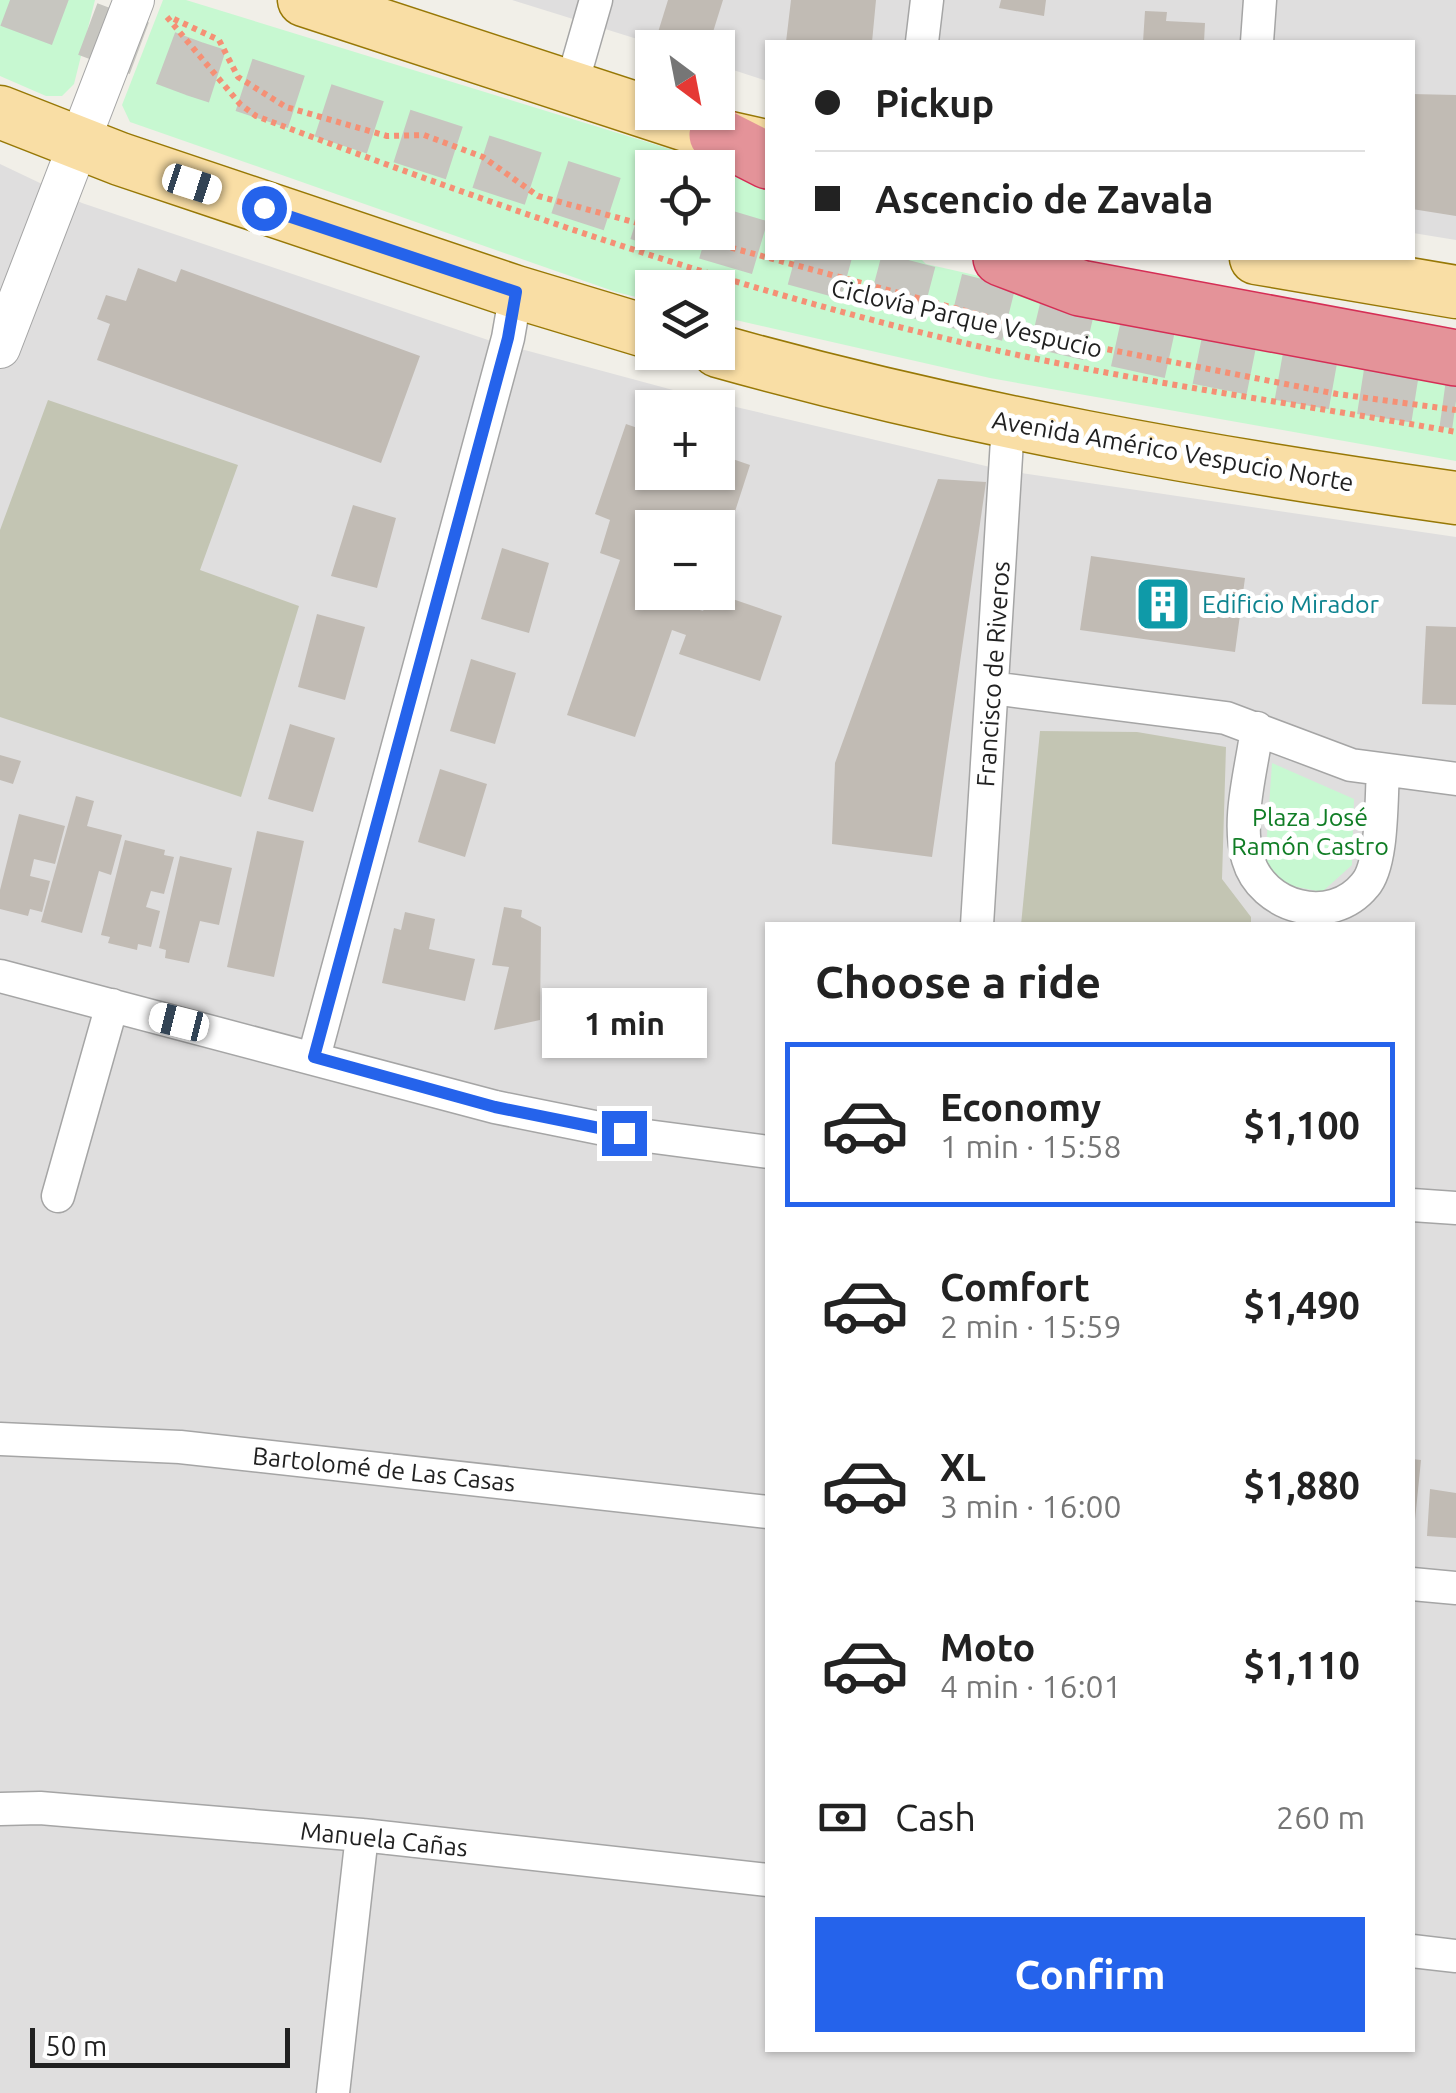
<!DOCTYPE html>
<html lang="en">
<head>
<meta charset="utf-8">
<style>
  :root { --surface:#fff; --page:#f2f2f2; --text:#222; --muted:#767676; --line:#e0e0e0; --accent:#2563eb }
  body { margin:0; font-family:Ubuntu,sans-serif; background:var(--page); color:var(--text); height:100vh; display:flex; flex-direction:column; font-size:38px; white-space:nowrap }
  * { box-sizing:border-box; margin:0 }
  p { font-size:32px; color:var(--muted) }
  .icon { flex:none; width:55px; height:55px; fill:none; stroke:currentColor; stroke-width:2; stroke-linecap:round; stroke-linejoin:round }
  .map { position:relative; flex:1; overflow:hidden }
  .sheet { position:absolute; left:765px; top:922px; width:650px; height:1130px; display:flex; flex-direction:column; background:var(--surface); border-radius:0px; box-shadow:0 2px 8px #0004 }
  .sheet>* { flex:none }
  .top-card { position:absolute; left:765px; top:40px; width:650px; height:220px; border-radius:0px; box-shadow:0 2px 8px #0004; display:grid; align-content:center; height:220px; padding:0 50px; background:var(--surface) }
  .needle { width:65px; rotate:148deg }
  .tools { position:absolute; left:635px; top:30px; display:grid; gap:20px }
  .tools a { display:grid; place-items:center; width:100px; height:100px; border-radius:0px; background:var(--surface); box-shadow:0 2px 8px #0004; font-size:50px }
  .scale { position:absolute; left:30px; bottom:25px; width:260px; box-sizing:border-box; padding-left:10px; border:5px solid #212121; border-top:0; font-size:28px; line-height:35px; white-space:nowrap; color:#212121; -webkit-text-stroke:8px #fff; paint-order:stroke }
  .end { position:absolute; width:45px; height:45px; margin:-22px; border:12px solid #2563eb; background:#fff; box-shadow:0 0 0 5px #fff }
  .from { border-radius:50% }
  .bubble { position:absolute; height:70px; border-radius:0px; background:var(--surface); box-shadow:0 2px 8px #0004; font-size:32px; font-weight:700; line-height:70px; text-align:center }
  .car { position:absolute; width:30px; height:60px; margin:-30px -15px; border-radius:12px; box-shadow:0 0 8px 2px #0007; background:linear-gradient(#fff 24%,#345 0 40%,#fff 0 76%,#345 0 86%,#fff 0) }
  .top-card b { display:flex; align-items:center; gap:35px; height:95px; font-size:38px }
  .top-card b+b { border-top:2px solid var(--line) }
  .top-card i { width:25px; height:25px; background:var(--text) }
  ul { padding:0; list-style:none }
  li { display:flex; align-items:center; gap:30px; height:165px; margin:0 20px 15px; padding:0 30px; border:5px solid transparent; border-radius:0px }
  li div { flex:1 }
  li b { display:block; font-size:38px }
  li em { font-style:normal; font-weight:700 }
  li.current { border-color:var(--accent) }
  li>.icon { width:90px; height:90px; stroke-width:1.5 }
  h2 { padding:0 50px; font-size:45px; line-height:120px }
  .pay { display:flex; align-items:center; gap:25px; height:110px; padding:0 50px; font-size:38px }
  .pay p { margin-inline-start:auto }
  .primary-button { display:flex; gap:20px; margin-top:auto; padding:20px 50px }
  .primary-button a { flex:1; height:115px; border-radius:0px; background:var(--accent); color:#fff; font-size:40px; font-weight:700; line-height:115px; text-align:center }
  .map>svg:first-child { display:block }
  .residential { fill:#dfdede; fill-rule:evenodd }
  .construction { fill:#c3c5b3 }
  .park { fill:#c7f8d1; fill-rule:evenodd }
  .building { fill:#c1bbb4 }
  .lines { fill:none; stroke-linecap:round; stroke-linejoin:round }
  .motorway-tunnel { stroke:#c7c6c0; stroke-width:55; stroke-dasharray:55 28; stroke-linecap:butt }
  .minor-casing { stroke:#a5a5a5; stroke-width:35 }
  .tertiary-casing { stroke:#a5a5a5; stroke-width:42 }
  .primary-casing { stroke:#977806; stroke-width:55 }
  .motorway-casing { stroke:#d52e55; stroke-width:58 }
  .path { stroke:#f59075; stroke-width:6; stroke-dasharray:5 5; stroke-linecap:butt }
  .minor { stroke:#fff; stroke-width:32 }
  .tertiary { stroke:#fff; stroke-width:40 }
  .primary { stroke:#f9dea5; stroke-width:52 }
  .motorway { stroke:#e49399; stroke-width:55 }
  .route { stroke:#2563eb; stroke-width:12 }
  .labels { text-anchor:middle; stroke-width:10; stroke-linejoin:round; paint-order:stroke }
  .street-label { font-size:25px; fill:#212121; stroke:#fff }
  .culture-label { font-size:25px; fill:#0d838f; stroke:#fff; text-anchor:start }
  .park-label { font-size:25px; fill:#107d25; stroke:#fff }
</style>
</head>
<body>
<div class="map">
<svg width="1456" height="2093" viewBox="0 0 1456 2093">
  <rect width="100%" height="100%" fill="#f1efe8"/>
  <path class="residential" d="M512 0H1456V240L1413 233 1412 42H768L767 81 718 65V48L663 47Z
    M0 164 82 203 491 341 736 407 1007 471 1456 537V2093H0ZM652 408H718V472H652ZM652 528H718V592H652ZM768 925H1412V2050H768Z"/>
  <path class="construction" d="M48 400 238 465 200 570 299 606 241 797 0 717V530Z
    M1040 731 1137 732 1226 747 1222 879 1251 917V925H1021Z"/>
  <path class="park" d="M0 0H95L74 84 62 96H46L0 76Z
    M163 0H186L767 179 768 258H920L926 264 1129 310 1456 374V461L990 378 718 316V288H652V301L616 292 130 122 122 105ZM652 168H718V232H652Z
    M1272 763 1354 799 1352 865 1322 892 1287 885 1265 864Z"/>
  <path class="building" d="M668 0H723L708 48 655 42Z
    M791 0H876L872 42H786Z
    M1001 0H1046L1044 16 999 8Z
    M1145 11 1167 12 1166 21 1205 23 1204 42H1143Z
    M1412 94 1456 95V216L1412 209Z
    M138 268 176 282 181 269 420 356 381 463 97 360 110 324 97 319 106 295 126 301Z
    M626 424 652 433V472H718V454L750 465 730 527 701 517 698 528H652V592H676L673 601 703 611 712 592 782 616 760 681 679 654 686 635 672 630 635 737 567 715 620 560 600 553 610 520 595 514Z
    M938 479 986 482 932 857 832 844 835 763Z
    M353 505 396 518 377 588 331 576Z
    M502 548 549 563 529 633 481 619Z
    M1091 556 1245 578 1235 652 1080 630Z
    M317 614 365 627 345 700 298 687Z
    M1426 626 1456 627V705L1422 704Z
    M471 659 516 673 495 744 450 731Z
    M290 724 335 738 313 812 268 799Z
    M0 755 21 761 13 784 0 780Z
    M440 769 487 784 465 857 418 842Z
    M76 796 94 801 87 826 122 835 111 875 99 871 82 933 41 922Z
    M19 814 65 826 55 864 34 859 30 876 50 881 42 912 30 909 28 916 0 909V890Z
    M257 831 304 841 274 977 227 967Z
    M125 840 165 850 164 855 174 857 164 894 151 891 146 907 160 911 151 947 138 944 137 950 108 943 110 937 101 935Z
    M180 856 232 868 219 925 200 921 189 963 165 958 166 950 159 948Z
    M504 907 522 910 521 917 541 927 540 1020 494 1030 509 967 492 965Z
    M405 912 435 919 429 949 475 959 465 1001 382 983 394 928 401 930Z
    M1412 1459 1421 1460 1415 1520H1412Z
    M1430 1489 1456 1493V1538L1427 1536Z"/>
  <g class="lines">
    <path class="motorway-tunnel" d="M10 0 195 69 652 217
      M707 232 768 250
      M795 258C1012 318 1233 371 1456 401"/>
    <g class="minor-casing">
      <path id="minor" d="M922 42 927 0
        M1257 42 1260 0
        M571 87 596 0
        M992 688 1226 718 1351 765 1456 779
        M1257 728C1252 769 1236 820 1248 859 1262 908 1331 927 1365 885 1383 865 1381 799 1383 771
        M977 925 1008 424
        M0 976 495 1107 624 1133 768 1152
        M314 1057 508 338 516 292
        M58 1196 112 1005
        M1412 1205 1456 1208
        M0 1439 180 1447 768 1512
        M1412 1584 1456 1588
        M0 1809 40 1808 362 1835 768 1880
        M1412 1951 1456 1956
        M333 2093 362 1835"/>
    </g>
    <g class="tertiary-casing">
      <path id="tertiary" d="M0 348 134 0"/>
    </g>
    <g class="primary-casing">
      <path id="primary" d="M304 0 717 135 761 145
        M0 112 120 159 516 292 652 333
        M1256 258 1456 292
        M718 351C960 419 1207 463 1456 498"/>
    </g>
    <g class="motorway-casing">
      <path id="motorway" d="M717 135 768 161
        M1001 258 1080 288 1456 358"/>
    </g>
    <path class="path" d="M167 17 240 104 256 116C495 206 737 291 986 348 1141 383 1300 404 1456 432
      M174 19 219 40 238 77 286 107 387 136 424 135 483 157 538 196 652 227
      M673 232 1106 349 1337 394 1456 410"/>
    <use href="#minor" class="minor"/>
    <use href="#tertiary" class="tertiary"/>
    <use href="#primary" class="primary"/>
    <use href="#motorway" class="motorway"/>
  </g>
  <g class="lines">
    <path class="route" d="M264 208 516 292 508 338 314 1057 495 1107 624 1133"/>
  </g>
  <defs>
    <g id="building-square" transform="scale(2.875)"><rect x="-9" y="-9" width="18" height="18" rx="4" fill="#0f9aa8" stroke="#fff"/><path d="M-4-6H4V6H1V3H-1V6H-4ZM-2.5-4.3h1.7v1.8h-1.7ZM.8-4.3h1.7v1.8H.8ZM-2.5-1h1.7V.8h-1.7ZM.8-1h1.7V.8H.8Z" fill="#fff"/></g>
  </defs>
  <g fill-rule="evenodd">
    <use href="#building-square" x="1163" y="604"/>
  </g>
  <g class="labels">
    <g class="street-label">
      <text transform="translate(967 318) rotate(13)" y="9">Ciclovía Parque Vespucio</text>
      <text transform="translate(1173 451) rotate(10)" y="9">Avenida Américo Vespucio Norte</text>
      <text transform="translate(993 674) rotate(-86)" y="9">Francisco de Riveros</text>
      <text transform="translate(384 1469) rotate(6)" y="9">Bartolomé de Las Casas</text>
      <text transform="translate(384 1839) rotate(6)" y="9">Manuela Cañas</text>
    </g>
    <g class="culture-label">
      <text x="1202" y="613">Edificio Mirador</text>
    </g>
    <g class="park-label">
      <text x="1310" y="826">Plaza José<tspan x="1310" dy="29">Ramón Castro</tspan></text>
    </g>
  </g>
</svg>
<div class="tools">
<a><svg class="needle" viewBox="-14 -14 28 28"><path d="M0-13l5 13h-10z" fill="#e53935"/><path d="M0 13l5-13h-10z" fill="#767676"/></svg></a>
<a><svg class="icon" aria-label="locate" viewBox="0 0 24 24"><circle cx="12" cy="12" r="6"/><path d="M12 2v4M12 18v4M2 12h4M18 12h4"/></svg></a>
<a><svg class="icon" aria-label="layers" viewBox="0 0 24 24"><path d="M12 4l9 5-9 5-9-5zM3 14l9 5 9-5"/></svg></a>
<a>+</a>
<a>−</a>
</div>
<div class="scale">50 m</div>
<i class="end from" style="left:264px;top:208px"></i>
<i class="end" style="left:624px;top:1133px"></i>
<div class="bubble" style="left:542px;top:988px;width:165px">1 min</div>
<i class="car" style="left:192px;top:184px;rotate:108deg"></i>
<i class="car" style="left:179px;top:1022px;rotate:284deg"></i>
<div class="top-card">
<b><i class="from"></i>Pickup</b>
<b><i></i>Ascencio de Zavala</b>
</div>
<section class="sheet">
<h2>Choose a ride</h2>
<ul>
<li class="current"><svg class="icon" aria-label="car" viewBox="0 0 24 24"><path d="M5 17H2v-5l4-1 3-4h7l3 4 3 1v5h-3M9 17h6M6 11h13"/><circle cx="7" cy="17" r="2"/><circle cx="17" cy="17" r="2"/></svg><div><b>Economy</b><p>1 min · 15:58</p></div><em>$1,100</em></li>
<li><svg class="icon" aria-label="car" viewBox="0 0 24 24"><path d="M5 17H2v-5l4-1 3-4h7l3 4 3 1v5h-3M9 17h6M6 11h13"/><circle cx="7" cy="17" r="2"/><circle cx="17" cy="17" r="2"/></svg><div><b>Comfort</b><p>2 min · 15:59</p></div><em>$1,490</em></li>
<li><svg class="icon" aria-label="car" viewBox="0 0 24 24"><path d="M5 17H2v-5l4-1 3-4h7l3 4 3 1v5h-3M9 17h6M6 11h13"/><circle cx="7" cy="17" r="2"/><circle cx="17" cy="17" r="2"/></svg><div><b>XL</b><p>3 min · 16:00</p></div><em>$1,880</em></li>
<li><svg class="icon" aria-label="car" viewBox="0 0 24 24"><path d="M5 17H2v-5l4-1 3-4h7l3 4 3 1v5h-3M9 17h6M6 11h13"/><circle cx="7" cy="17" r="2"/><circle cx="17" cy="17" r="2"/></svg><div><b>Moto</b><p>4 min · 16:01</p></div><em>$1,110</em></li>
</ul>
<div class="pay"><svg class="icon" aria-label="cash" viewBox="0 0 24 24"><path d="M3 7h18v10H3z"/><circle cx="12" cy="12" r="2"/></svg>Cash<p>260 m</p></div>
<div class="primary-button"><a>Confirm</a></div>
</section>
</div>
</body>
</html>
